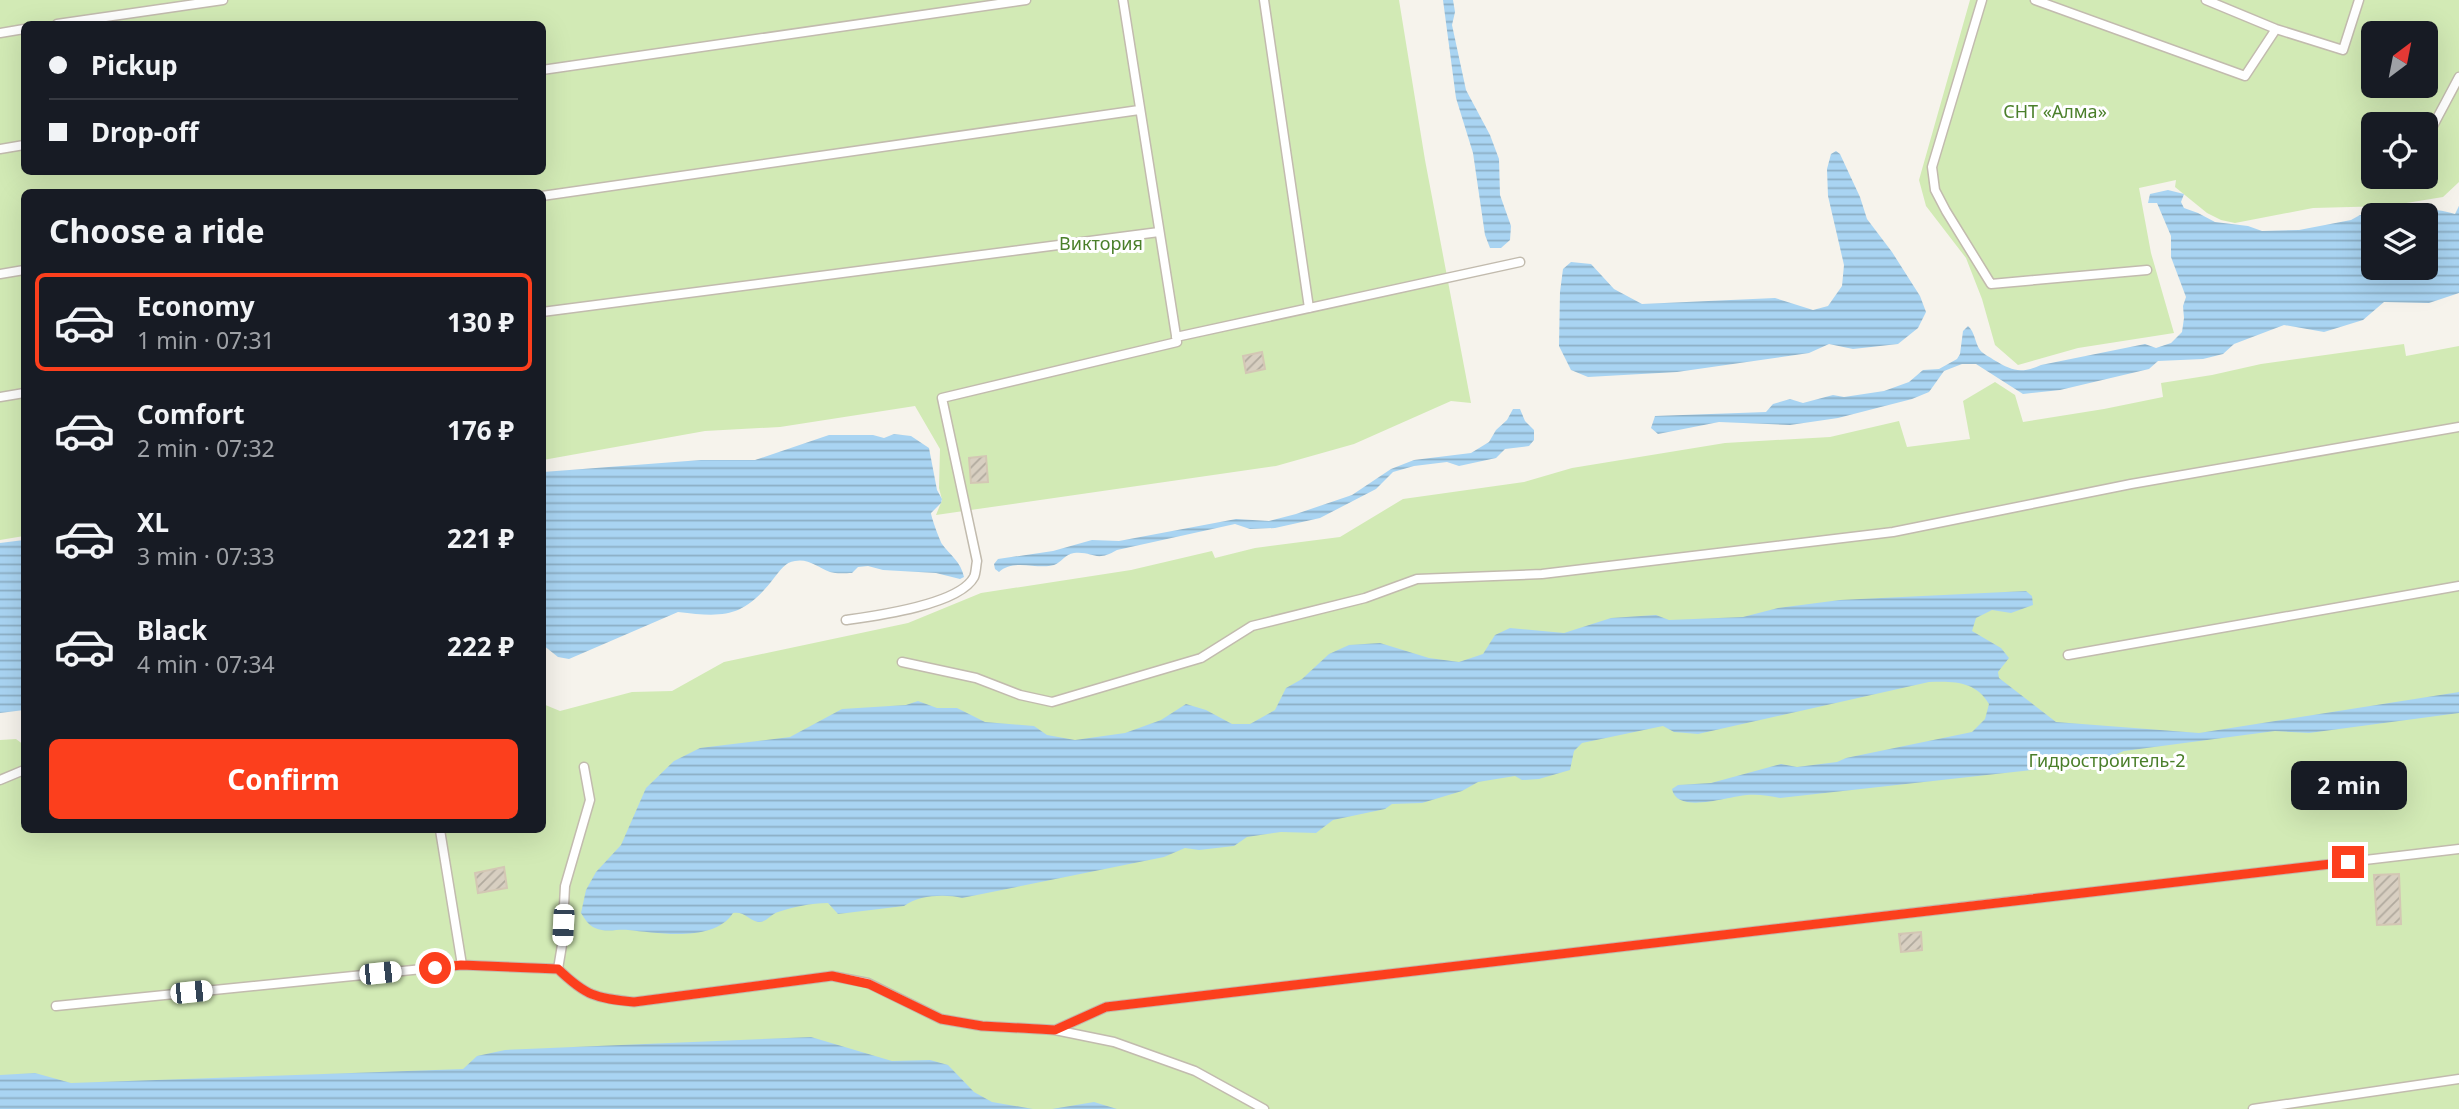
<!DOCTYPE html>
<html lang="en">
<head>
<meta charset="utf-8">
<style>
  :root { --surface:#171b24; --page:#242831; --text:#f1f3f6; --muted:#9ea1a6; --line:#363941; --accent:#fc3f1d }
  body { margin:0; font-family:"Noto Sans",sans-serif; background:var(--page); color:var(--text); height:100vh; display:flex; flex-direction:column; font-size:26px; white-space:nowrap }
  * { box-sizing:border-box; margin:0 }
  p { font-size:23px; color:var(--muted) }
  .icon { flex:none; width:38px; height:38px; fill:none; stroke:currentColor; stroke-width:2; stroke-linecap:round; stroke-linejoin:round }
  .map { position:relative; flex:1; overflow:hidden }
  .drawer { position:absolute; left:21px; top:189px; width:525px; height:644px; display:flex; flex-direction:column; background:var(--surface); border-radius:10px; box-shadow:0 7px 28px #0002 }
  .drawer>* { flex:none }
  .top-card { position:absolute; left:21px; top:21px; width:525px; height:154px; border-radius:10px; box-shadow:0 7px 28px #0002; display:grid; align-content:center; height:154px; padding:0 28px; background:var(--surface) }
  .needle { width:46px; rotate:32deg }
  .fabs { position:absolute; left:2361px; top:21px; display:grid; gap:14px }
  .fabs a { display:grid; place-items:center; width:77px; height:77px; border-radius:10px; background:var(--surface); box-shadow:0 7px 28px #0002; font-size:35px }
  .end { position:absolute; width:32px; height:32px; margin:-16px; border:9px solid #fc3f1d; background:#fff; box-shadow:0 0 0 4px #fff }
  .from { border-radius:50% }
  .bubble { position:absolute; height:49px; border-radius:10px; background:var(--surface); box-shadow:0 7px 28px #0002; font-size:23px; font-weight:700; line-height:49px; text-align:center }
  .car { position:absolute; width:21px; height:42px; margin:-21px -10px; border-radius:9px; box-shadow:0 0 5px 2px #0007; background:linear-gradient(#fff 24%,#345 0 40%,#fff 0 76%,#345 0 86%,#fff 0) }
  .top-card b { display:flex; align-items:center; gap:24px; height:66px; font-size:26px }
  .top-card b+b { border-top:2px solid var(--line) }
  .top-card i { width:18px; height:18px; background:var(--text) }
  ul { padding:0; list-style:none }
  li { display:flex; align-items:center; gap:21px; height:98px; margin:0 14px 10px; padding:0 14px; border:4px solid transparent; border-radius:10px }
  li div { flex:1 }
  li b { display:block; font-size:26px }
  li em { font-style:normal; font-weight:700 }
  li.current { border-color:var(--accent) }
  li>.icon { width:63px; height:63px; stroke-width:1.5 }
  h2 { padding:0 28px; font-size:32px; line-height:84px }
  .action { display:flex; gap:14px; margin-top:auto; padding:14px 28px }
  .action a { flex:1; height:80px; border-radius:10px; background:var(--accent); color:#fff; font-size:28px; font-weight:700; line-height:80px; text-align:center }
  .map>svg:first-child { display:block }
  .green { fill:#d2eab5; fill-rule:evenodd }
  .water { fill:url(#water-rules) }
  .building { fill:url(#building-hatch); stroke:#d3c7b4; stroke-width:2 }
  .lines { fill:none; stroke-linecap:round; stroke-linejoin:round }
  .service-casing { stroke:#c2bbae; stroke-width:11 }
  .service { stroke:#fff; stroke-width:8 }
  .route { stroke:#fc3f1d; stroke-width:9 }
  .labels { text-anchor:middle; stroke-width:6; stroke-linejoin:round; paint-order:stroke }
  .park-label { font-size:18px; fill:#4a7f2a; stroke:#fff }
</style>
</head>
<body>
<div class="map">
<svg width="2459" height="1109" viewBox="0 0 2459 1109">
  <defs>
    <pattern id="water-rules" width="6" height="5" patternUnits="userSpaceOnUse" patternTransform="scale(1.75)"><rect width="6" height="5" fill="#a9d4f2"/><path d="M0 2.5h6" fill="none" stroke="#8caec5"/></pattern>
    <pattern id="building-hatch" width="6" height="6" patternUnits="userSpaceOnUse" patternTransform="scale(1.75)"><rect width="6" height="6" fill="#d8cfc1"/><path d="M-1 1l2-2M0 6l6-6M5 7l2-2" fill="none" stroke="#b1aa9e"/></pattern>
  </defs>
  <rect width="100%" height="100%" fill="#f6f3ec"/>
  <path class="green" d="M0 0H1399L1425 160 1471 403 1451 401 1354 444 1276 466 936 515 942 500 939 488 940 449 915 406 780 427 705 431 543 460 542 192H24V536L0 540ZM24 24H542V172H24Z
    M1970 0H2459V182L2443 197 2388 206 2313 208 2235 223 2221 220 2207 213 2175 187 2176 180 2139 188 2151 253 2174 333 2078 348 2018 365 1995 345 1982 299 1966 258 1926 206 1919 180ZM2373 33H2426V86H2373ZM2373 124H2426V177H2373Z
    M2404 344 2406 356 2459 346V1109H0V740L16 739 24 745V830H542L543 704 560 711 632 692 672 691 724 662 908 623 981 593 1131 570 1212 551 1215 558 1255 548 1340 537 1403 499 1524 482 1572 468 1725 443 1830 437 1899 421 1907 447 1970 439 1963 401 1995 382 2015 395 2023 422 2104 409 2163 397 2161 383 2212 375 2261 364Z"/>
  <path class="water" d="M1443 0H1453L1455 12 1452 25 1466 90 1490 135 1499 159 1500 195 1511 226 1510 240 1501 248H1490L1485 235 1473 153 1456 98Z
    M1836 151 1840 154 1860 197 1867 219 1892 252 1920 296 1926 312 1918 328 1898 344 1853 349 1829 344 1809 353 1677 372 1588 377 1571 370 1559 346 1560 292 1563 269 1571 262 1591 264 1614 289 1642 304 1775 298 1813 310 1828 306 1842 286 1844 265 1828 196 1827 169 1831 154Z
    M2168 190 2184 194 2181 202 2184 208 2198 213 2215 222 2248 226 2262 231 2299 230 2351 220 2360 215H2376H2373V268H2426V215H2383L2412 212 2420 207C2432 210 2443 210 2455 214L2459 206V293L2429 303 2384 302 2363 320 2324 332 2284 325 2234 344 2223 354 2203 359 2158 361 2149 369 2060 390 2023 394 1976 364H1962L1944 371 1929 392 1912 399 1838 418 1790 425 1719 422 1658 434 1651 428 1655 416 1766 412 1773 404 1790 399 1803 403 1833 395 1844 397 1884 391 1909 382 1923 370 1939 369 1957 359 1960 354 1963 331 1968 326C1975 332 1975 343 1980 350 1984 355 1989 356 1994 360 2013 371 2020 374 2041 365L2145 344 2156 348 2171 343 2182 332 2184 318 2183 306 2186 297 2171 257V236L2157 203H2148L2150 194Z
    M1513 409H1520L1525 421 1534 430V440L1529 446 1505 449 1496 458 1459 466 1447 462 1414 466 1393 472 1376 489 1320 518 1275 528 1250 529 1235 524 1117 550C1095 563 1094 551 1074 553 1065 554 1062 562 1054 565 1037 570 1014 558 999 572L995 569 994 564 998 559 1053 551 1092 540 1119 541 1236 519 1269 521 1296 514 1352 495 1391 469 1414 460 1471 453 1489 442 1496 430 1507 420Z
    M894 434 911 436 929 448 937 490 942 499 941 503 931 513C931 517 940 541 942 544 950 555 961 562 964 577L960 579 936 573 883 570 868 566 858 567 852 573C846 573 836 574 830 572 819 568 808 558 795 561 785 562 780 571 774 578 744 617 726 618 678 612L569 659 558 657 543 645V472L701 460H755L829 435H873L884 438Z
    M24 540V710L0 713V543Z
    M2026 591 2032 596 2033 605 2011 613 1992 610 1976 618 1972 631 2001 648 2009 658 1998 672 1999 678 2056 722 2199 733 2459 692V713L2309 733 2275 731 2124 751 2095 763 1780 798C1770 796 1758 794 1747 795 1729 796 1677 815 1672 789L1678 785 1711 783 1781 764 1797 767 1837 762 1846 758 1972 732 1985 719 1989 704C1976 681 1953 681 1929 682L1698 734 1674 732 1663 726 1582 743 1574 751 1570 770 1539 779 1522 780 1515 776 1478 782 1462 791 1422 803 1392 804 1385 809 1333 820 1316 833 1281 832 1247 837 1234 846 1199 850 1185 848 1164 857 962 898C945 894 919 895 904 906L838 914 828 903C811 903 793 907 778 912 771 914 766 923 758 922 748 920 745 911 733 913 714 943 658 933 628 930 617 929 606 933 595 928 588 925 585 919 581 913L586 890 596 872 621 845 646 788 674 761 700 748 790 737 842 709 906 705 918 701 937 708H957L985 722 1034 726 1047 735 1075 740 1125 733 1161 720 1186 704 1206 710 1232 724H1250L1275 710 1286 688 1302 679 1329 654 1349 645 1380 643 1429 658 1459 662 1483 654 1495 635 1510 628 1564 633 1611 618 1656 615 1669 620 1743 617 1778 608 1840 600Z
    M811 1037 892 1061 930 1060 948 1065 974 1092 992 1102 1033 1109H0V1075L35 1073 71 1083 463 1069 477 1056 505 1050Z
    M1094 1102 1117 1109H1052Z"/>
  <path class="building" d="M1262 352 1265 369 1246 373 1243 356Z
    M986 456 988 482 971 483 969 458Z
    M504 867 507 888 478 893 475 873Z
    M2399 874 2401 924 2377 925 2374 875Z
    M1921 932 1922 950 1901 952 1899 934Z"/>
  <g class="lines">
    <g class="service-casing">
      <path id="service" d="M1264 0 1309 308
        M1982 0 1932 167 1935 190 1946 211 1991 284 2147 270
        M2035 0 2245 76 2276 29
        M2206 0 2276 29 2343 50 2359 0
        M57 24 223 0
        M0 33 24 29
        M542 70 1026 0
        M2426 139 2459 77
        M0 149 24 145
        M542 196 1139 110
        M0 274 24 270
        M542 312 1159 232
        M1176 337 1520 262
        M0 397 24 393
        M846 620C875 616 959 605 974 577 976 573 976 565 977 561L942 398 1177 342 1123 0
        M2068 655 2459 586
        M902 662 976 678 1020 695 1052 702 1201 658 1252 626 1365 598 1417 579 1542 574 1893 532 2131 484 2459 427
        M0 780 24 770
        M440 830 462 965
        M558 969 562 945 565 886 590 800 584 767
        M56 1006 462 965 558 969C586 996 595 998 634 1002L832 976 868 983 941 1019 982 1026 1055 1030 1114 1042 1195 1071 1264 1109
        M1055 1030 1106 1007 2459 849
        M2253 1109 2459 1079"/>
    </g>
    <use href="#service" class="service"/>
  </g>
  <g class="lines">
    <path class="route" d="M435 968 461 965 558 969C586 996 595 998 634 1002L832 976 869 984 941 1019 982 1026 1055 1030 1106 1007 2348 862"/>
  </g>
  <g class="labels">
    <g class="park-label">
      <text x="2055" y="118">СНТ «Алма»</text>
      <text x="1101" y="250">Виктория</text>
      <text x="2107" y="767">Гидростроитель-2</text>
    </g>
  </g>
</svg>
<div class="fabs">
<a><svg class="needle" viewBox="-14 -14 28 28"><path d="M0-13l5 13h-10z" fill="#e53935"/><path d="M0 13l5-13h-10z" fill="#9ea1a6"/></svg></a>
<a><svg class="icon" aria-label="locate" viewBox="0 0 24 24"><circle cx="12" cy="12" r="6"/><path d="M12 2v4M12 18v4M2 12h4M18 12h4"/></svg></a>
<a><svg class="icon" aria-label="layers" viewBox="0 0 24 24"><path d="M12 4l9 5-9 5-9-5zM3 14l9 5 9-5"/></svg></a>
</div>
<i class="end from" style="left:435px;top:968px"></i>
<i class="end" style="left:2348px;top:862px"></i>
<div class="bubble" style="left:2291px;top:761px;width:116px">2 min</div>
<i class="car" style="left:563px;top:925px;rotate:183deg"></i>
<i class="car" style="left:380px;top:973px;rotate:84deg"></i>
<i class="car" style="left:191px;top:992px;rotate:84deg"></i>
<div class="top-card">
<b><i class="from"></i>Pickup</b>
<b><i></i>Drop-off</b>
</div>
<section class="drawer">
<h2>Choose a ride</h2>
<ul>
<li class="current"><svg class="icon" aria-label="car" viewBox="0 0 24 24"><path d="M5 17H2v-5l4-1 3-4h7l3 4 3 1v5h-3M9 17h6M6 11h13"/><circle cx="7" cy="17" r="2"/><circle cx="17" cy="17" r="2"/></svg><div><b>Economy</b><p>1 min · 07:31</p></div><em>130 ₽</em></li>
<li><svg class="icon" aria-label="car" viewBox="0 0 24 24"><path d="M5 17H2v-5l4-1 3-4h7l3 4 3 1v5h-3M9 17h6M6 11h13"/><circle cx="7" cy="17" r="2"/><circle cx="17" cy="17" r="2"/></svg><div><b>Comfort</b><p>2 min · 07:32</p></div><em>176 ₽</em></li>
<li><svg class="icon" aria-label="car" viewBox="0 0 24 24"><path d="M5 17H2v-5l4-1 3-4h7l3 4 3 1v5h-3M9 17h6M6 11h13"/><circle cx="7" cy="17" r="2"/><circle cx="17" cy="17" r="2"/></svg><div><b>XL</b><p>3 min · 07:33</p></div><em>221 ₽</em></li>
<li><svg class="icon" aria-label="car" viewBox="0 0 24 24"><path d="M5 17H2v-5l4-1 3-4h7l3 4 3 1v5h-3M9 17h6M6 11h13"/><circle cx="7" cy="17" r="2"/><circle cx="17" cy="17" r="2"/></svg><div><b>Black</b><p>4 min · 07:34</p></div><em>222 ₽</em></li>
</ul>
<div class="action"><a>Confirm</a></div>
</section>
</div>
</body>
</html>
